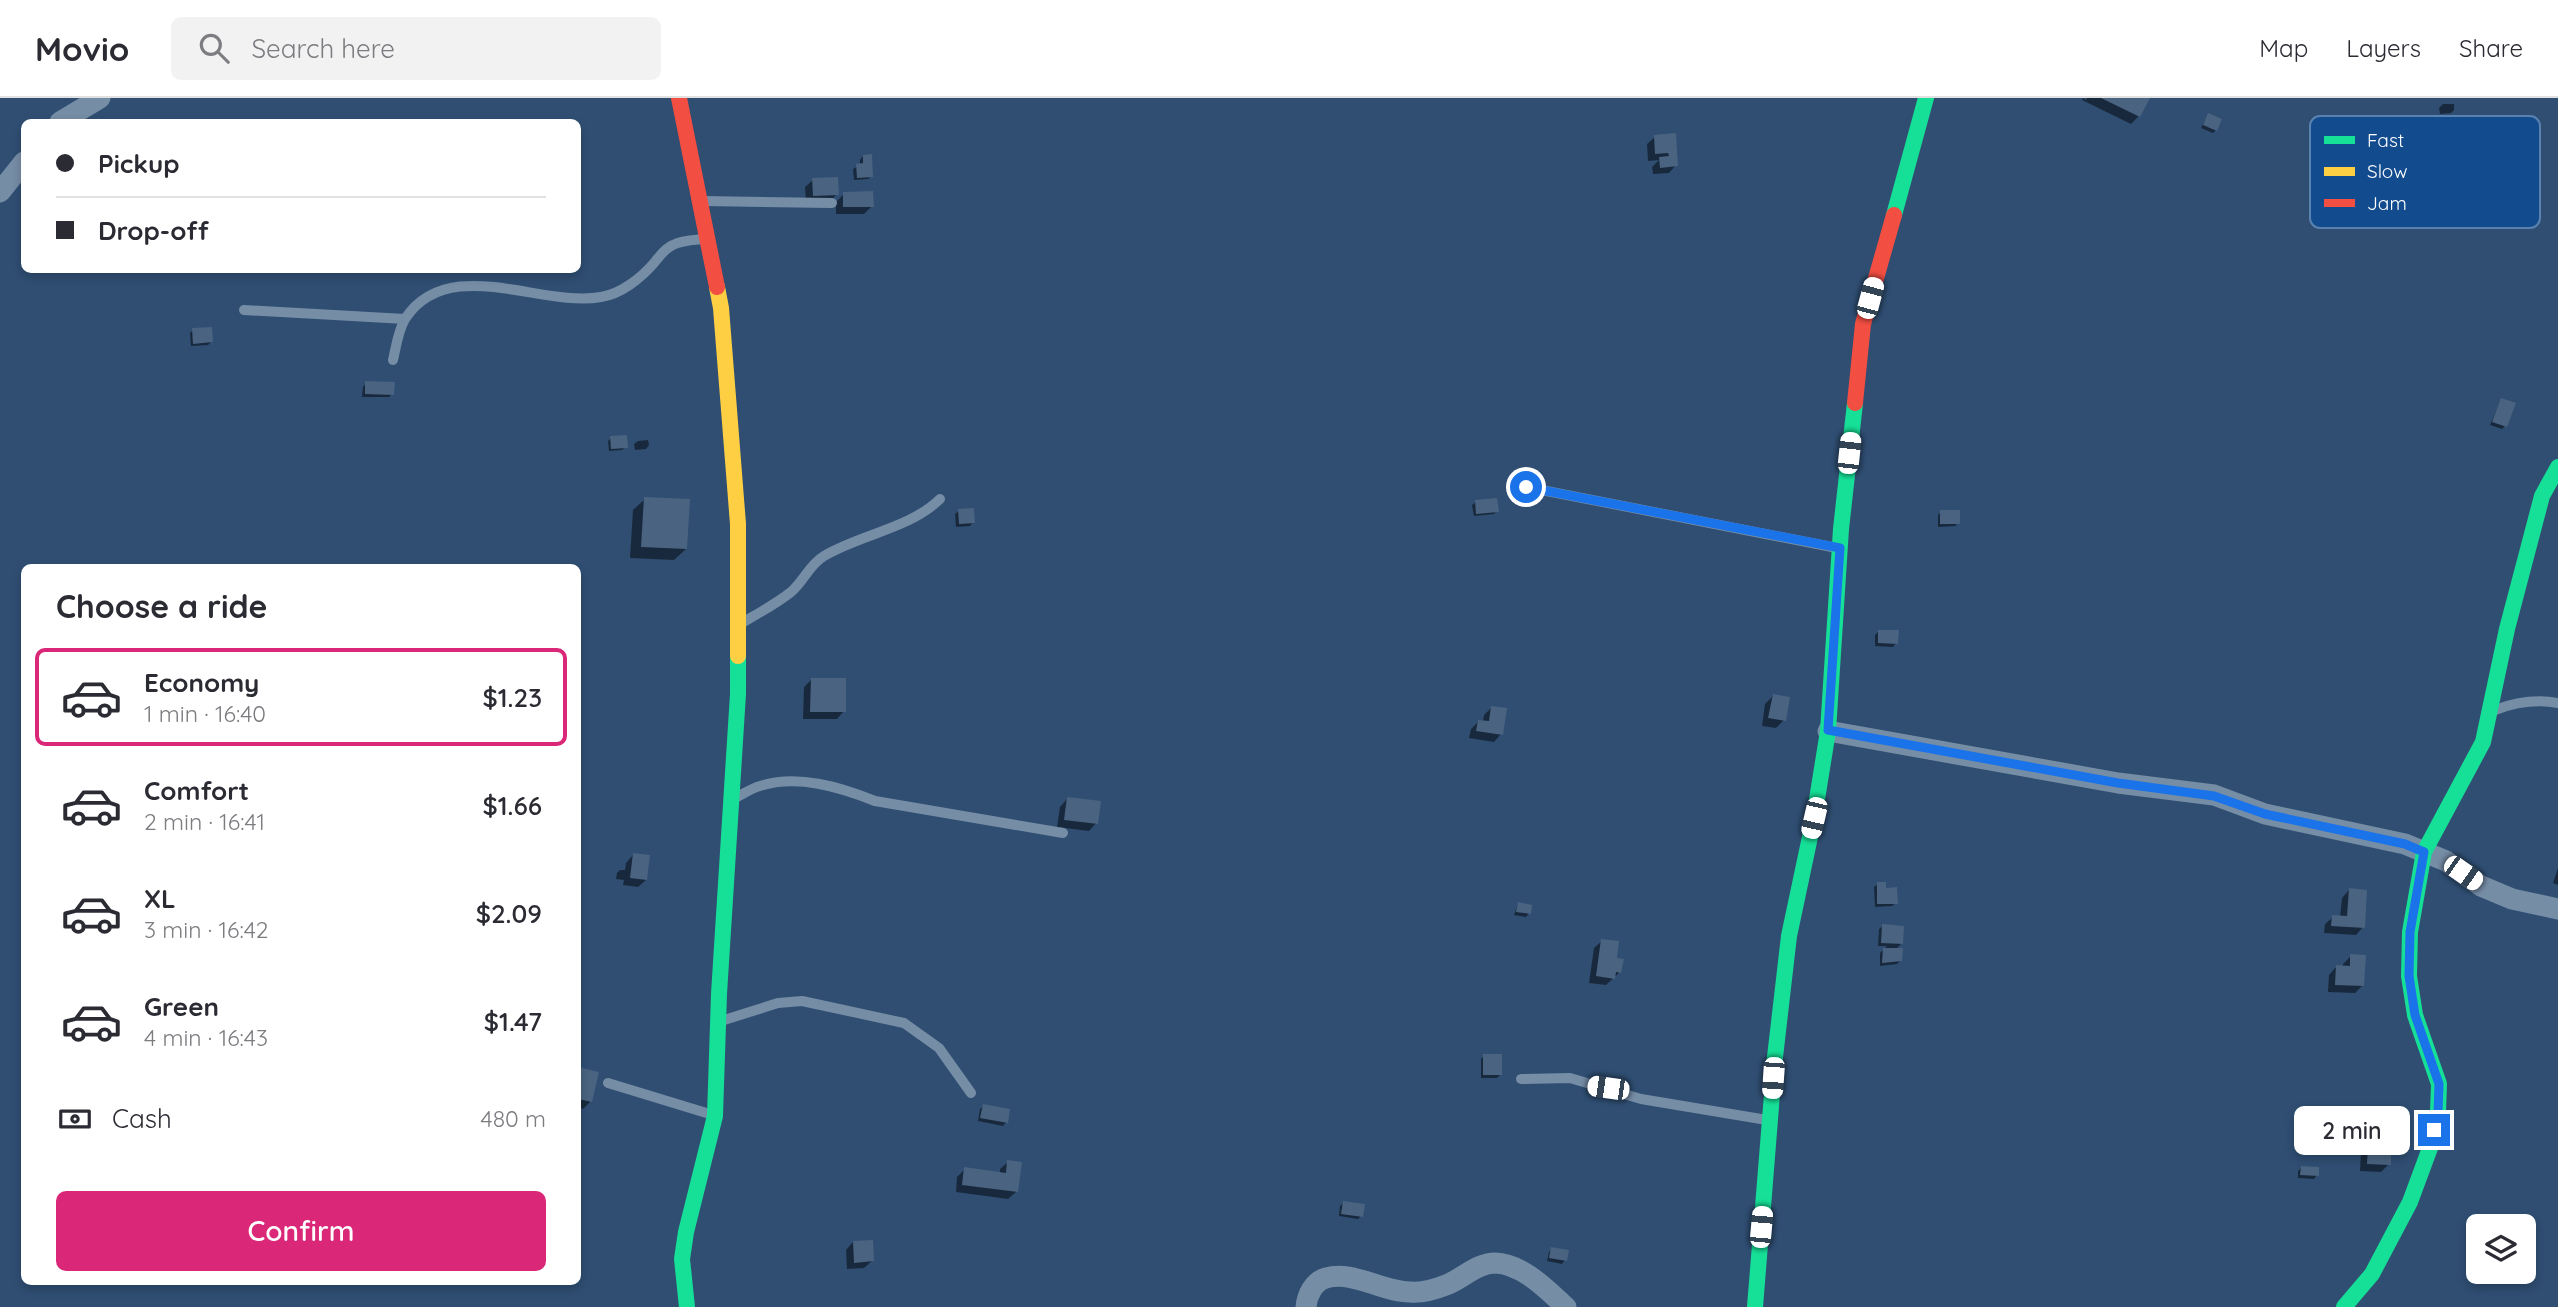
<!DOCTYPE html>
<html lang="en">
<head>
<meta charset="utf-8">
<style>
  :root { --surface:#fff; --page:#f2f2f3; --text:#2b2b33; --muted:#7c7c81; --line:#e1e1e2; --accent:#db2777 }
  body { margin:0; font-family:Quicksand,sans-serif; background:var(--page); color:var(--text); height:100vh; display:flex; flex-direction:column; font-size:26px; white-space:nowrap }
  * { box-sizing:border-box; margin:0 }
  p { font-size:23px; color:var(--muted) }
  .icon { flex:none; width:38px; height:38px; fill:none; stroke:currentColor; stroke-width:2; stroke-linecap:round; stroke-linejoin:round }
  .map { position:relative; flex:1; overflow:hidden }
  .details { position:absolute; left:21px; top:466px; width:560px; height:721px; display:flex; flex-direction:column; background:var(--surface); border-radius:10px; box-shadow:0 4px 10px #0003 }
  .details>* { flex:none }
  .banner { position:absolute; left:21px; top:21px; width:560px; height:154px; border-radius:10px; box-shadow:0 4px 10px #0003; display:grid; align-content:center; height:154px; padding:0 35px; background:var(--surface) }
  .controls { position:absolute; left:2466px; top:1116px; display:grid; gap:14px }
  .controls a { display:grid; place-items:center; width:70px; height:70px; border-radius:10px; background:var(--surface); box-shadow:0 4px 10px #0003; font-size:35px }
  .end { position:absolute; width:32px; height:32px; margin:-16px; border:9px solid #1a73e8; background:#fff; box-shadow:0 0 0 4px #fff }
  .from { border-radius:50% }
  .bubble { position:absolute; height:49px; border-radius:10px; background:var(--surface); box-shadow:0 4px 10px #0003; font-size:23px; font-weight:600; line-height:49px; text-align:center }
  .car { position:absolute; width:21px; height:42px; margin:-21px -10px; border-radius:9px; box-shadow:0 0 5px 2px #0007; background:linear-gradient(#fff 24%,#345 0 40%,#fff 0 76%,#345 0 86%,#fff 0) }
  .banner b { display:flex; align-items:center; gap:24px; height:66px; font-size:26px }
  .banner b+b { border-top:2px solid var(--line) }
  .banner i { width:18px; height:18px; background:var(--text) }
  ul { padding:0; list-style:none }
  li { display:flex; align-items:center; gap:21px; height:98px; margin:0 14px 10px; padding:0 21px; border:4px solid transparent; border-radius:10px }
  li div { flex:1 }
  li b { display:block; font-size:26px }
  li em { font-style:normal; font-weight:600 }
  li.active { border-color:var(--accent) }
  li>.icon { width:63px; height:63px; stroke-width:1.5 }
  h2 { padding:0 35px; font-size:32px; line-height:84px }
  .pay { display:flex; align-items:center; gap:18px; height:77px; padding:0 35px; font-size:26px }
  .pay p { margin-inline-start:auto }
  .button { display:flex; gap:14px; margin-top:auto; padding:14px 35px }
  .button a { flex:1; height:80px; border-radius:10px; background:var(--accent); color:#fff; font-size:28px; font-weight:600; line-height:80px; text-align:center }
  header { display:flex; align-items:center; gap:42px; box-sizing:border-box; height:98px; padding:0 35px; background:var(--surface); border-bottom:2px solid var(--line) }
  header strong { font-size:33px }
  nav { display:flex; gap:38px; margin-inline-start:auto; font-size:24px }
  .search { width:490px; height:63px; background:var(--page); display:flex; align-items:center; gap:18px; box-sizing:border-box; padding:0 24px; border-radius:10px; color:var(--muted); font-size:26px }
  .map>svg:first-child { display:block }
  .shadow { fill:#0007 }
  .building { fill:#4a6380 }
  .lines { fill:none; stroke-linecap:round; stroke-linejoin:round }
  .lane { stroke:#768da6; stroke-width:10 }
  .street { stroke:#768da6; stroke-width:21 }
  .fast { stroke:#16e098; stroke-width:16 }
  .slow { stroke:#ffcf43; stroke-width:16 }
  .jam { stroke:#f24e42; stroke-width:16 }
  .route { stroke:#1a73e8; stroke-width:9 }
  .key { fill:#134c8e; stroke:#5a82b0; stroke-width:2 }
  .key-label { font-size:19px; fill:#fff }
</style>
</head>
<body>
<header>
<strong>Movio</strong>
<div class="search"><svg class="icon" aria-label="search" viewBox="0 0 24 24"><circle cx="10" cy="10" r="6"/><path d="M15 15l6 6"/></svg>Search here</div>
<nav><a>Map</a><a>Layers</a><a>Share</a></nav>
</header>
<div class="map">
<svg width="2558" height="1209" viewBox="0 0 2558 1209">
  <rect width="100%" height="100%" fill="#2f4e72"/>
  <path class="shadow" d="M2083 0 2086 2 2087 0H2148L2139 18 2131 26 2082 2Z
    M2443 6H2454V12L2451 15 2440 16 2439 10Z
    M2208 17 2216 32 2213 35 2201 30Z
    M1674 37 1676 67 1669 75 1653 76 1652 69 1659 62 1648 63 1647 46 1655 39Z
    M863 58 871 78 868 81 854 82 853 71 860 67V62Z
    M813 82 837 96 829 104H806L805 89Z
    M844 96 872 108 864 116H836V104Z
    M193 232 211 244 208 247 191 248 190 235Z
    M366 285 392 296 389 299H362L363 289Z
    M2501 302 2505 328 2502 331 2490 327Z
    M611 340 626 349 622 352 609 353 608 343Z
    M648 342 649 347 646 351 635 352 634 346 638 343Z
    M645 401 686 451 674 462 630 460 633 412Z
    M1476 404 1497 413 1494 416 1474 418 1472 407Z
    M959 413 973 424 970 428 956 429 955 416Z
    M1941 414 1958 425 1955 428 1938 429V417Z
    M1879 533 1896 545 1893 549 1875 548V537Z
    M811 582 844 613 837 621H803L804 589Z
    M1773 598 1784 622 1776 630 1762 628 1765 606Z
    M1491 610 1501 636 1494 644 1469 640 1471 631 1478 624H1483L1484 617Z
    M1067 701 1096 725 1089 733 1057 729 1060 709Z
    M633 757 646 782 638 789 623 787 624 782 616 781 617 775 620 772H625L626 765Z
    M2558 770V787L2553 785Z
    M1878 786 1896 805 1892 808 1875 809 1874 789Z
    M2349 792 2363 829 2356 837 2324 835 2325 826 2333 819H2340L2342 800Z
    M1518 806 1529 815 1526 819 1514 817Z
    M1883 828 1901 846 1895 852 1901 862 1897 866 1880 868V855L1887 848H1878L1879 831Z
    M1602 843 1615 861 1620 874 1606 887 1589 885 1594 850Z
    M2351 858 2362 888 2355 895 2328 894 2329 877 2336 869 2343 870V866Z
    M1484 958 1501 976 1497 980H1481V961Z
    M578 971 597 975 591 1003 583 1011 578 1009Z
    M984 1008 1006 1024 1003 1028 978 1023 980 1011Z
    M2368 1048 2389 1066 2381 1074 2360 1073 2361 1055Z
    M1008 1064 1016 1094 1008 1101 956 1094 957 1079 965 1071 1000 1076V1071Z
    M2301 1070 2317 1077 2314 1081 2298 1080V1073Z
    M1344 1105 1361 1118 1358 1121 1339 1118 1340 1108Z
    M853 1144 872 1163 864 1170 847 1171 846 1152Z
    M1552 1151 1565 1162 1562 1166 1547 1163 1549 1154Z"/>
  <path class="building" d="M2101 0H2150L2140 19Z
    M2208 15 2222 21 2217 33 2203 27Z
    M1676 35 1678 68 1660 70 1659 59 1669 58 1668 55 1655 56 1654 37Z
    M872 56 873 79 857 80 856 66 863 65V57Z
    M838 79 839 97 813 98 812 80Z
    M873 93 874 109H843V94Z
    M212 229 213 244 193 246 192 230Z
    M365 283 395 284 394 297 365 296Z
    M2501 300 2516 305 2507 329 2492 324Z
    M627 337 628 350 611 351 610 338Z
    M644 399 690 401 687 451 641 449Z
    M1497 400 1499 414 1476 416 1475 402Z
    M974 410 975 425 959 426 958 411Z
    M1940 412H1960V426H1940Z
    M1878 532H1899L1898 546 1878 545Z
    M811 580H846V614H810Z
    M1773 596 1790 599 1786 623 1768 620Z
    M1491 608 1507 610 1503 637 1476 633 1478 622 1489 623Z
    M1067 699 1101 703 1098 726 1064 722Z
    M633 755 650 757 647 782 630 780Z
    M1877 784H1886V790L1897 789 1898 806H1877Z
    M2349 790 2367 792 2365 830 2331 828 2332 817 2347 818Z
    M1518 804 1532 807 1531 816 1516 814Z
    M1882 826 1904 828 1903 846 1881 845Z
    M1601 841 1619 843 1617 860 1624 861 1621 875 1616 874 1615 881 1596 878Z
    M1883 850H1903L1902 863 1882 865Z
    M2350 856 2366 857 2364 888 2335 887 2336 867 2350 868Z
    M1483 956H1502V977H1483Z
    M578 969 599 974 592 1004 578 1001Z
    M983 1006 1010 1011 1008 1025 980 1020Z
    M2368 1046 2391 1047V1067L2367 1066Z
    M1007 1062 1022 1064 1018 1094 962 1087 964 1069 1006 1075Z
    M2301 1068 2319 1069V1078L2300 1077Z
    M1343 1103 1365 1106 1363 1119 1341 1116Z
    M873 1142 874 1163 854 1165 853 1143Z
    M1551 1149 1569 1152 1567 1163 1549 1160Z"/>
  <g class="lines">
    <path class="lane" d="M702 103 832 105
      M244 212 405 221
      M393 262C396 249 398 233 405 221 448 155 541 210 601 199 621 196 641 180 654 165 659 159 665 150 673 147 682 142 694 142 704 141
      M1526 389 1837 450
      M740 526C757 516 776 506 791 494 804 483 809 467 824 458 861 436 909 431 940 401
      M2495 612C2516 604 2536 601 2558 605
      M735 700C743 696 752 690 760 688 797 676 840 689 875 703L1063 735
      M721 923 778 905 802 903 904 925 939 950 971 995
      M1521 981 1570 980 1641 1001 1767 1022
      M608 985 713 1017"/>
    <path class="street" d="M60 24 100 0
      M0 94 24 64
      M1828 633 2118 685 2214 697 2265 716 2405 746 2446 763 2481 788 2512 801 2558 811
      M1306 1209C1307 1197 1314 1183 1326 1180 1353 1172 1382 1194 1410 1194 1421 1195 1436 1191 1446 1187 1462 1181 1477 1165 1495 1165 1523 1166 1547 1192 1566 1209"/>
    <path class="fast" d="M1894 117 1926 0
      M687 1209 682 1161 686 1134 715 1018 719 896 738 596V558
      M1755 1209 1775 959 1789 838 1814 720 1828 633 1841 431 1855 305
      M2344 1209 2372 1176 2410 1104 2430 1050 2438 1014 2439 986 2415 917 2409 878 2410 834 2424 754 2483 644 2507 531 2542 398 2558 369"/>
    <path class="slow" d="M717 189 721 210 738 426V558"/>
    <path class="jam" d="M679 0 717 189
      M1855 305 1863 226 1894 117"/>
  </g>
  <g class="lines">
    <path class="route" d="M1526 389 1840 450 1828 632 2118 685 2214 698 2265 716 2405 746 2424 754 2410 834 2409 878 2415 917 2439 986 2438 1014 2434 1032"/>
  </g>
  <rect x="2310" y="18" width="230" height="112" rx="10" class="key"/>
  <rect x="2324" y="38" width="31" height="8" fill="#16e098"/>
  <rect x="2324" y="69" width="31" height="9" fill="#ffcf43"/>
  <rect x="2324" y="101" width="31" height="8" fill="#f24e42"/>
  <g class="key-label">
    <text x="2367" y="49">Fast</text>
    <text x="2367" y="80">Slow</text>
    <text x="2367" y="112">Jam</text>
  </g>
</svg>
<div class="controls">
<a><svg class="icon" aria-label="layers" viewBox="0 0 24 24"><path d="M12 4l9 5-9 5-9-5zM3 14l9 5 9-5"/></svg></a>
</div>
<i class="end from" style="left:1526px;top:389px"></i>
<i class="end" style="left:2434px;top:1032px"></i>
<div class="bubble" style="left:2294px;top:1008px;width:116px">2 min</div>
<i class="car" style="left:1870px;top:200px;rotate:15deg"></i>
<i class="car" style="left:1849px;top:355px;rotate:6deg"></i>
<i class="car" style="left:1814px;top:720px;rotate:193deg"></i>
<i class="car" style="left:2463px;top:775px;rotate:125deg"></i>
<i class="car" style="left:1773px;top:980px;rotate:184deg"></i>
<i class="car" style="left:1608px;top:990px;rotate:278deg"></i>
<i class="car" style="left:1761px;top:1129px;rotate:5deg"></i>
<div class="banner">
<b><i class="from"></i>Pickup</b>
<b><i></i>Drop-off</b>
</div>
<section class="details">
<h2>Choose a ride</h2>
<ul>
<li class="active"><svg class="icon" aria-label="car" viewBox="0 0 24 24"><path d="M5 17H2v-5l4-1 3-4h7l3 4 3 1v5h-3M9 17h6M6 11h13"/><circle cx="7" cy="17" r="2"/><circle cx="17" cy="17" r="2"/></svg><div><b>Economy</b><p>1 min · 16:40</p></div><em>$1.23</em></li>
<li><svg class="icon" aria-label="car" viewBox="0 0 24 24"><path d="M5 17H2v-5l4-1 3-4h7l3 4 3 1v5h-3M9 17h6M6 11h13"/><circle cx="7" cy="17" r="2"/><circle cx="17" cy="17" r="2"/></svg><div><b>Comfort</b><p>2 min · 16:41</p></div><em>$1.66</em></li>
<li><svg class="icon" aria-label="car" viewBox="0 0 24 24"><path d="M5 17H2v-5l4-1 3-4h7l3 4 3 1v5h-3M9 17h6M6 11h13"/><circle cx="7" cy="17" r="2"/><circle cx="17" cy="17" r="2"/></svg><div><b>XL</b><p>3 min · 16:42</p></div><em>$2.09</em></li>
<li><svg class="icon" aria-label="car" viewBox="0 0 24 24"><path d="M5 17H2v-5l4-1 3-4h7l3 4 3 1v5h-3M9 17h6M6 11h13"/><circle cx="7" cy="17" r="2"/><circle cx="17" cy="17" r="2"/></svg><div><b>Green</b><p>4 min · 16:43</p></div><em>$1.47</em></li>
</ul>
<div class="pay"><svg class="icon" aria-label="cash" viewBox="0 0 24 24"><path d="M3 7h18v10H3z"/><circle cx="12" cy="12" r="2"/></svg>Cash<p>480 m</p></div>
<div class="button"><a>Confirm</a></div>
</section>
</div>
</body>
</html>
